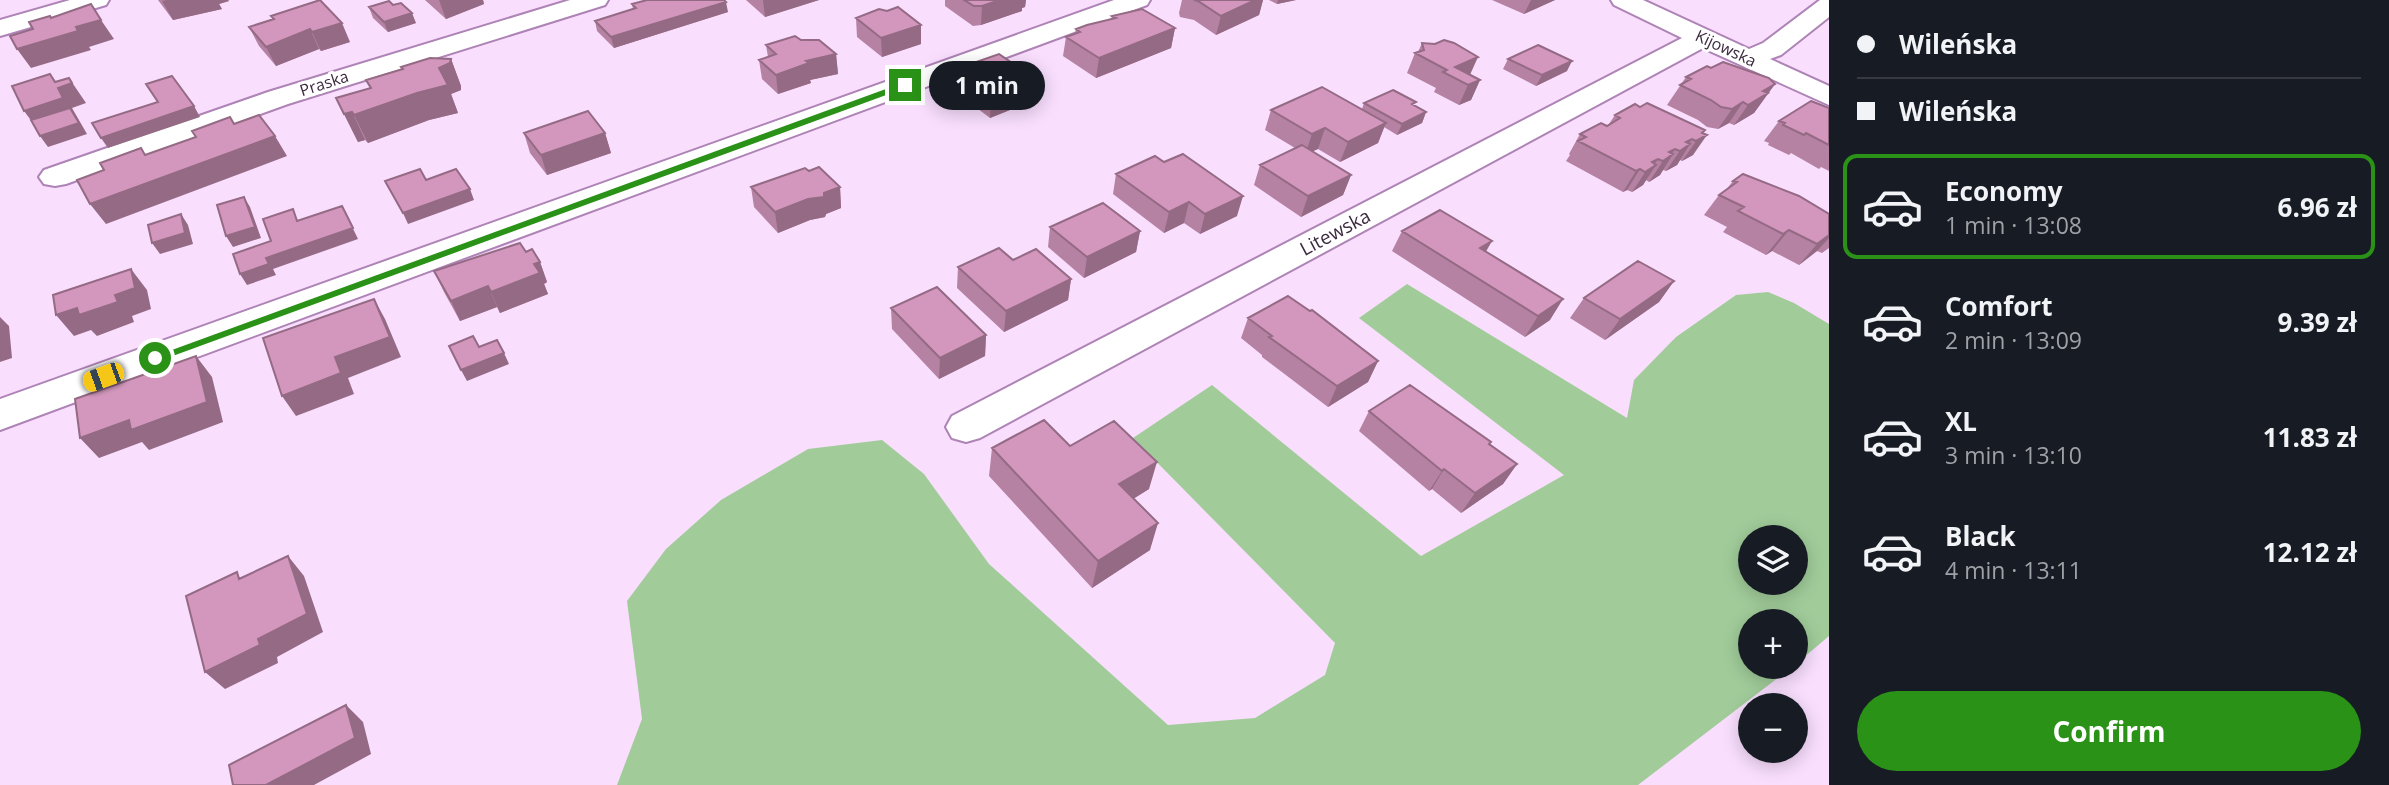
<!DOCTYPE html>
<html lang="en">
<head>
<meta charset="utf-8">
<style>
  :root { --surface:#171b24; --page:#20242c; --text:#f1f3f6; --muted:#9ea1a6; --line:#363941; --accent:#2a9217 }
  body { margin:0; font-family:"Open Sans",sans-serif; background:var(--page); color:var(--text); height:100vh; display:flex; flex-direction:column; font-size:26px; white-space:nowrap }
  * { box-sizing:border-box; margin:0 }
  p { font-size:23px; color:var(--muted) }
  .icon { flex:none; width:38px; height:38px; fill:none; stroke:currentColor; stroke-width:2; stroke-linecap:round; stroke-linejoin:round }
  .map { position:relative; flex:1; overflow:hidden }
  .panel { display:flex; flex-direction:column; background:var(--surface); width:560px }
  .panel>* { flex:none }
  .hud { display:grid; align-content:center; height:154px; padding:0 28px; background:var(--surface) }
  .fabs { position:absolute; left:1738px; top:525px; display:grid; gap:14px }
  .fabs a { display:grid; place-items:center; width:70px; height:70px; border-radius:50%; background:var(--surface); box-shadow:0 4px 18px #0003; font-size:35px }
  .end { position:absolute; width:32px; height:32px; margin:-16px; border:9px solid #2a9217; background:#fff; box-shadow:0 0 0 4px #fff }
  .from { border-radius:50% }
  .bubble { position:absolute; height:49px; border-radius:24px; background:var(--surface); box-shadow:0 4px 18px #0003; font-size:23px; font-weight:700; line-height:49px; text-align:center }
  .car { position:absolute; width:21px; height:42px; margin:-21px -10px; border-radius:9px; box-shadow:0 0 5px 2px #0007; background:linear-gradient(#f5c518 24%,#345 0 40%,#f5c518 0 76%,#345 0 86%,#f5c518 0) }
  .hud b { display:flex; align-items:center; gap:24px; height:66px; font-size:26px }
  .hud b+b { border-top:2px solid var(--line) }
  .hud i { width:18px; height:18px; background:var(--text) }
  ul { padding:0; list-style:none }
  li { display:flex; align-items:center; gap:21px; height:105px; margin:0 14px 10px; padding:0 14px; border:4px solid transparent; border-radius:14px }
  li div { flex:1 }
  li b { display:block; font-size:26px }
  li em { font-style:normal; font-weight:700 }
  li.selected { border-color:var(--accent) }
  li>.icon { width:63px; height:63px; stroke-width:1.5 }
  .primary-button { display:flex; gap:14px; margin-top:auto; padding:14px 28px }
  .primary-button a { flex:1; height:80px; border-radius:42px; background:var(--accent); color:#fff; font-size:28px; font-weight:700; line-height:80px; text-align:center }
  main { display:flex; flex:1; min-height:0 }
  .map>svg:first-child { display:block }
  .green { fill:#a1cc9a; fill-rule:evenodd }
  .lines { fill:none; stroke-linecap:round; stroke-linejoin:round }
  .minor-casing { stroke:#ae83b5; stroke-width:4 }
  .minor { fill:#fff; fill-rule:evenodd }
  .wall { fill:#b582a3 }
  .shaded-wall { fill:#946a84 }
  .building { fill:#d397bd; stroke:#946a84; stroke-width:2 }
  .route { fill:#2a9217 }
  .labels { text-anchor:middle; stroke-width:6; stroke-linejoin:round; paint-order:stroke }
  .far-street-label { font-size:16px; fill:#3b293e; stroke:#fff }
  .street-label { font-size:19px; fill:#3b293e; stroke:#fff }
</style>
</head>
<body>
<main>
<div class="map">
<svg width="1829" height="785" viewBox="0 0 1829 785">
  <rect width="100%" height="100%" fill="#f9defe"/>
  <path class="green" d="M1407 284 1627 418 1634 380 1676 337 1736 295 1768 292 1794 303 1829 324V636L1796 664V621H1750V667H1792L1638 785H617L642 719 627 601 666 549 721 500 808 449 882 440 924 474 989 564 1168 725 1255 718 1325 675 1335 643 1133 438 1212 385 1421 556 1564 475 1359 318ZM1750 537H1796V583H1750Z"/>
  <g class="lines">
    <g class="minor-casing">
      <path id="minor" d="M70 0H109L106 5 0 36V20Z
        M570 0H608L605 5 288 104 66 184 55 186 44 184 39 177 44 170 268 92Z
        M1114 0H1150L1147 5 0 430V399Z
        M1611 0H1643L1749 49 1763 43 1820 0H1829V17L1781 55 1770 59 1829 86V105L1703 48 980 438 966 442 952 438 946 427 952 416 1682 38 1614 5Z"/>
    </g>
    <use href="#minor" class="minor"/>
  </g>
  <path class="wall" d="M158 0H228L229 1 219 4 222 9 173 20Z
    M425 0H483L484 4 446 19Z
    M746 0H819L765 17Z
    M945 0H1026L1025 7 1022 8V11L981 25 973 26 945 6Z
    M1182 0H1263L1259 15 1216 35 1194 20 1180 17 1179 13Z
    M1269 0H1296L1277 4Z
    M1492 0H1555L1524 14Z
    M632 4 728 12 614 48 597 31 595 21 633 9Z
    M369 7 416 23 388 32 373 18Z
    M271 16 350 42 321 51 319 49 276 66 259 46 249 27 273 19Z
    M1112 16 1175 28 1171 48 1096 78 1063 56 1066 37 1075 33 1076 29 1111 19Z
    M856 18 921 25V44L882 57 857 37Z
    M801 40 836 54 838 74 810 80 811 83 778 94 762 79 759 60 768 57 766 45Z
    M1422 43 1470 74 1480 80 1471 100 1459 105 1434 92 1436 88 1407 73 1415 53 1418 52Z
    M451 59 461 86V90L451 94 458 113 429 120 368 143 365 140 358 142 336 98 370 88 366 80Z
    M1508 59 1567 71 1536 86 1503 69Z
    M1711 68 1775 84 1754 113 1734 125 1729 123 1718 129 1707 127 1698 120 1667 105 1686 77Z
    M953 70 1035 100 990 118 953 90Z
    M1364 103 1415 106 1426 112 1422 123 1397 135 1384 127 1378 143 1340 162 1318 149 1312 151 1351 175 1343 195 1301 217 1254 185 1260 165 1295 148 1265 130 1271 110 1362 109Z
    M1829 108V171L1821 167 1819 169 1791 153 1789 155 1768 145 1769 143 1764 141 1779 121Z
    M1615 115 1705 130 1693 155 1682 161 1680 160 1677 165 1666 171 1663 170 1660 175 1649 182 1646 180 1643 185 1632 192 1627 190 1623 192 1566 161 1570 155 1569 154 1580 134 1607 126 1609 124Z
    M524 133H605L611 153 547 175 530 153Z
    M809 171 840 187 841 208 826 214 825 217 810 220 778 233 754 207 751 187Z
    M1116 174 1237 216 1200 234 1184 223 1164 233 1113 194Z
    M1733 181 1829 214V248L1822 253 1817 251 1799 265 1772 251 1766 255 1723 232 1727 227 1704 215 1719 195 1726 190Z
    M1050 227 1140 231 1136 252 1084 278 1048 247Z
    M1402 231 1486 252 1550 320 1525 337 1392 251Z
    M526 252 540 262 547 282 544 284 548 294 500 313 497 307 460 321 444 292 434 271Z
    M1013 260 1071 279 1068 300 1004 332 957 288 958 267Z
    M1674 281 1659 302 1605 340 1570 318 1584 298Z
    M891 308 986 335 985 356 939 379 892 329Z
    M1248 318 1378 361 1368 382 1328 407 1262 357V355L1241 338Z
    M1369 411 1490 444 1517 464 1503 484 1461 513 1432 489 1429 491 1359 431Z
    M1070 446 1149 489 1133 499 1150 550 1092 588 989 476 992 448Z"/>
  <path class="shaded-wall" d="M167 0H228L229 1 219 4 222 9 173 20 162 1Z
    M439 0H483L484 4 446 19Z
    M763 0H819L765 17Z
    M1000 0H1026L1025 7 1022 8V11L981 25 982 6Z
    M1255 0H1263L1259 15 1216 35 1221 16Z
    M1278 0H1296L1277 4Z
    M1531 0H1555L1524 14Z
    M726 2 728 12 614 48 611 37Z
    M412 13 416 23 388 32 384 22Z
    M101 20 114 39 89 47 91 50 31 68 17 49 63 35 76 27Z
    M342 23 350 42 321 51 312 32Z
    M921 25V44L882 57 881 38Z
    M1175 28 1171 48 1096 78 1099 58Z
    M310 29 319 49 276 66 266 47Z
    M836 54 838 74 810 80 811 83 778 94 776 75 806 61Z
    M1478 57 1469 77 1455 67Z
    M451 59 461 86V90L451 94 458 113 429 120 368 143 354 115 439 68Z
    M1572 61 1567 71 1536 86 1542 75Z
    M50 74 60 87 69 78 86 103 72 108 87 134 48 147 40 136 39 131 24 111Z
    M1037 80 1035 100 990 118 991 98Z
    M1480 80 1471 100 1459 105 1468 85Z
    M1775 84 1754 113 1734 125 1748 105 1763 91Z
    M1743 102 1729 123 1718 129 1732 109Z
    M194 106 200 117 108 148 101 138Z
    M352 112 365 140 358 142 344 114Z
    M1426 112 1422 123 1397 135 1402 124Z
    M1386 123 1378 143 1340 162 1348 142Z
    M1325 128 1318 149 1305 155 1312 134Z
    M1705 130 1700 139 1707 135 1693 155 1682 161 1702 133Z
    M605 133 611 153 547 175 541 155Z
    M275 136 287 156 106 224 90 204Z
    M1692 139 1687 146 1690 144 1677 165 1666 171 1686 142Z
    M1675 149 1670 156 1673 154 1660 175 1649 182 1669 152Z
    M1658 159 1652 167 1656 165 1643 185 1632 192 1652 162Z
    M1640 169 1627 190 1623 192 1636 171Z
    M1351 175 1343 195 1301 217 1308 196Z
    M840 187 841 208 826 214 825 217 810 220 778 233 775 212Z
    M470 189 474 200 408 224 403 213Z
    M1243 196 1237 216 1200 234 1205 214Z
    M244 197 250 207 261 238 233 247 226 236Z
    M1189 202 1184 223 1164 233 1169 212Z
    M342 206 358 239 273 269 276 275 247 285 240 274Z
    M181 214 188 225 193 244 160 254 152 243Z
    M1789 230 1772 251 1766 255 1783 234Z
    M1140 231 1136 252 1084 278 1087 257Z
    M1829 235V238L1817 251 1799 265 1817 244Z
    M1492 241 1480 262V248Z
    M540 262 547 282 544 284 548 294 500 313 491 292 534 264Z
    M131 269 147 290 151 309 132 316 134 322 97 336 91 330 74 336 56 315Z
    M1071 279 1068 300 1004 332 1006 311Z
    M1674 281 1659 302 1605 340 1620 319Z
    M488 286 497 307 460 321 451 301Z
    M374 299 385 319 401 357 348 378 354 394 296 416 282 396Z
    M1563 299 1550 320 1525 337 1538 316Z
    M0 317 9 326 12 358 0 362Z
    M986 335 985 356 939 379 940 358Z
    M504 353 509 364 467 381 461 370Z
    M196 356 212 377 223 422 149 450 142 442 99 458 80 438Z
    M1378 361 1368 382 1328 407 1337 386Z
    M1157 462 1149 489 1112 512 1119 484Z
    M1517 464 1503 484 1461 513 1475 493Z
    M1444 469 1432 489 1429 491 1442 471Z
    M1158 523 1150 550 1092 588 1098 561Z
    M288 556 304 576 323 632 277 657 278 663 225 689 205 672 258 639Z
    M346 705 363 722 371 754 314 785H266Z"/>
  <path class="building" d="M320 0 342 23 312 32 310 29 266 47 249 27 274 19 271 16Z
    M647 0H724L726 2 611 37 595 21 636 8 632 4Z
    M964 0H1000L982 6H974Z
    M1194 0H1255L1221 16 1198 1Z
    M389 1 393 5 401 3 412 13 384 22 369 7Z
    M91 4 101 20 76 27 78 31 17 49 10 36 33 29 29 22 50 16 51 18Z
    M898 7 921 25 881 38 856 18 879 9 887 11Z
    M1142 9 1175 28 1099 58 1066 37 1080 32 1076 29 1087 25 1116 18 1112 16Z
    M795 36 801 40H819L836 54 806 61 809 63 776 75 759 60 776 54 766 45Z
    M1444 40 1454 43 1478 57 1455 67 1480 80 1468 85 1443 72 1447 70 1415 53 1424 50 1422 43 1435 44Z
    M1538 45 1572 61 1542 75 1508 59Z
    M999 54 1037 80 991 98 953 70Z
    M430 58 451 59 450 63 439 68 448 85 417 93 354 115 352 112 344 114 336 98 371 88 366 80 403 69 401 67Z
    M1723 62 1769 78 1775 84 1763 91 1768 93 1748 105 1743 102 1732 109 1721 107 1711 100 1680 85 1691 79 1686 77 1707 66 1711 68Z
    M50 74 55 82 69 78 72 83 58 88 63 98 24 111 12 86Z
    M172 76 194 106 101 138 92 123 158 102 146 84Z
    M1322 87 1386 123 1348 142 1325 128 1312 134 1271 110Z
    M1393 90 1416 102 1412 104 1426 112 1402 124 1364 103Z
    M1811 101 1829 108V145L1806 133 1804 135 1783 125 1785 123 1779 121Z
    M1647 103 1705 130 1702 133 1707 135 1696 141 1692 139 1686 142 1690 144 1680 151 1675 149 1669 152 1673 154 1663 161 1658 159 1652 162 1656 165 1645 172 1640 169 1636 171 1578 141 1586 137 1580 134 1601 123 1607 126 1620 118 1615 115 1635 104 1640 107Z
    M70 108 79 123 40 136 31 120Z
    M588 111 605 133 541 155 524 133Z
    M259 115 275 136 90 204 77 180 104 170 100 163 141 148 145 155 196 137 192 131 230 117 234 124Z
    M1302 145 1351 175 1308 196 1260 165Z
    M1183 154 1243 196 1205 214 1189 202 1169 212 1116 174 1155 156 1164 162Z
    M819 167 840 187 824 193V197L808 199 775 212 751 187 805 168 809 171Z
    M420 169 426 180 456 169 470 189 403 213 385 181Z
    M1743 174 1799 196 1829 214V235L1817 244 1789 230 1783 234 1738 211 1744 207 1719 195 1737 182 1733 181Z
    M244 197 255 227 226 236 217 205Z
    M1103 203 1140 231 1087 257 1050 227Z
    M342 206 353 228 266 258 269 264 240 274 233 254 271 241 263 219 293 209 297 221Z
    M1440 210 1492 241 1480 248 1563 299 1538 316 1402 231Z
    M181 214 185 233 152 243 148 225Z
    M520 243 526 252 532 249 540 262 534 264 540 273 491 292 488 286 451 301 434 271Z
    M999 248 1013 260 1036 249 1071 279 1006 311 958 267Z
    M1638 261 1674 281 1620 319 1584 298Z
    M131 269 135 288 115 295 118 302 79 315 77 308 56 315 53 295Z
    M937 287 986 335 940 358 891 308Z
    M1288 296 1310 311 1312 310 1378 361 1337 386 1269 337 1272 336 1248 318Z
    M374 299 390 337 335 357 341 373 282 396 263 338Z
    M473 336 479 347 497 340 504 353 461 370 449 346Z
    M196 356 207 402 131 430 129 420 80 438 75 399Z
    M1410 385 1491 442 1489 444 1517 464 1475 493 1444 469 1442 471 1369 411Z
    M1044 420 1070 446 1114 421 1157 462 1119 484 1158 523 1098 561 992 448Z
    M288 556 307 614 258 639 260 645 205 672 186 596 237 572 239 579Z
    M346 705 355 738 266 785H233L229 765Z"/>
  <path class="route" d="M905 82 908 87 159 361H151L150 358Z"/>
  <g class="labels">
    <g class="far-street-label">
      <text transform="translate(1726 48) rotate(25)" y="6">Kijowska</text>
      <text transform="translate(324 83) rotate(-18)" y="6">Praska</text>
    </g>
    <g class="street-label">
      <text transform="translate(1335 232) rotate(-28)" y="7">Litewska</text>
    </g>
  </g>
</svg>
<div class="fabs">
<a><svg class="icon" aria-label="layers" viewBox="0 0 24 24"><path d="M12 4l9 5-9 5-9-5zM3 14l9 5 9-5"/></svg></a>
<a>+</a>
<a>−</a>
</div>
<i class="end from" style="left:155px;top:358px"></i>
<i class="end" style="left:905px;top:85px"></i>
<div class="bubble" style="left:929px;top:61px;width:116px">1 min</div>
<i class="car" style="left:103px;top:377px;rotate:250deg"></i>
</div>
<section class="panel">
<div class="hud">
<b><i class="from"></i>Wileńska</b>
<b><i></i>Wileńska</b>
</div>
<ul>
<li class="selected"><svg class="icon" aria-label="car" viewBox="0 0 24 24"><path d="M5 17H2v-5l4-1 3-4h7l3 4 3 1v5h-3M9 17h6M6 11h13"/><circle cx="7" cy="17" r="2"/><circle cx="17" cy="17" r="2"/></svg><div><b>Economy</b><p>1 min · 13:08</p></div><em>6.96 zł</em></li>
<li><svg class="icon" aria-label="car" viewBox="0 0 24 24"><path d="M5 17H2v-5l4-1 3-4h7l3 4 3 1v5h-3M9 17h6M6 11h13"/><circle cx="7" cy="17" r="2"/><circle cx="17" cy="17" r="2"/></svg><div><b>Comfort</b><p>2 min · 13:09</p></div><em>9.39 zł</em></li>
<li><svg class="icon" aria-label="car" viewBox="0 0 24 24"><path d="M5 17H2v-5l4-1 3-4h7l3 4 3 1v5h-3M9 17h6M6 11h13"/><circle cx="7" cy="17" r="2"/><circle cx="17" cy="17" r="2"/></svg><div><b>XL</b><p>3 min · 13:10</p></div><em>11.83 zł</em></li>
<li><svg class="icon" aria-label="car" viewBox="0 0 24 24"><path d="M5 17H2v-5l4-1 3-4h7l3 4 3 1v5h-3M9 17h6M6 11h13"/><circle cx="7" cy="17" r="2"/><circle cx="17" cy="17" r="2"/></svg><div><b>Black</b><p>4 min · 13:11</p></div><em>12.12 zł</em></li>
</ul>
<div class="primary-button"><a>Confirm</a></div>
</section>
</main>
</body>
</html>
